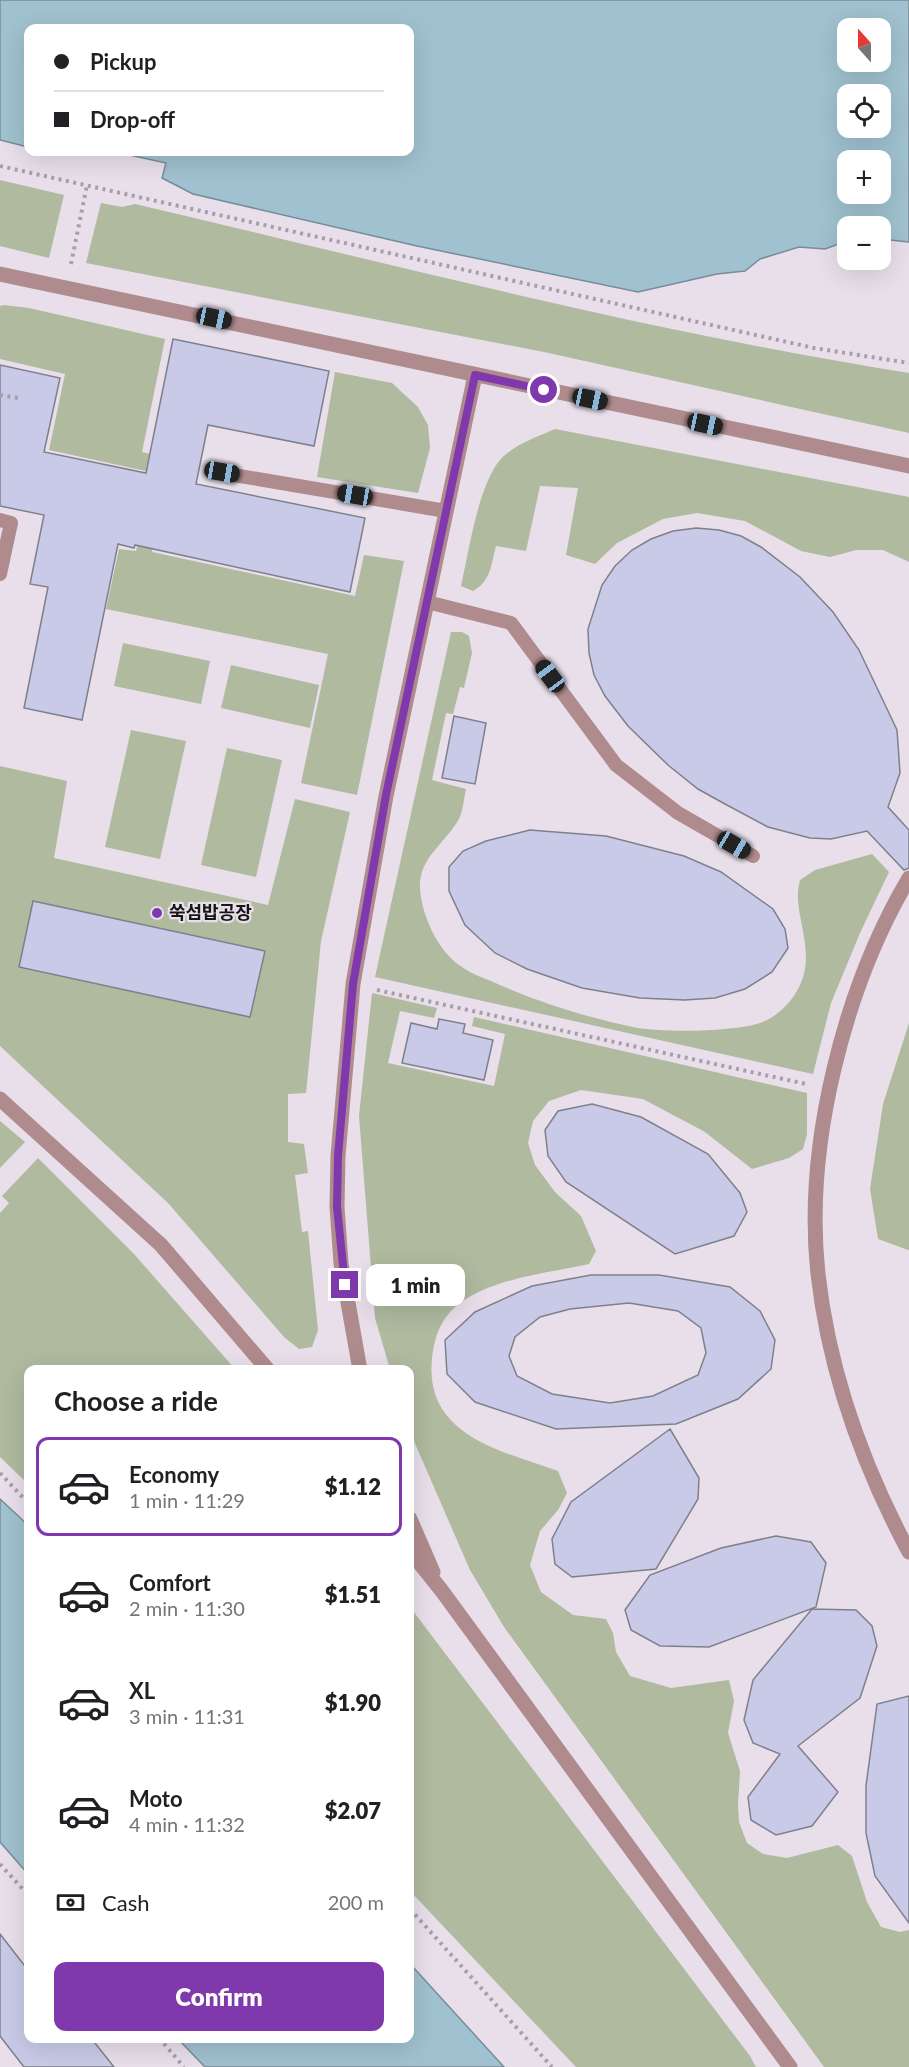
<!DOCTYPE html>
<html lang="en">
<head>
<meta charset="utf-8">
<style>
  :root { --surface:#fff; --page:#f2f2f2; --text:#202124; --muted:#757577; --line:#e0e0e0; --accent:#8039ad }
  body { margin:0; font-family:Lato,"Noto Sans KR",sans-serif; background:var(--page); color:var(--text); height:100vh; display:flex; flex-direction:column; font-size:22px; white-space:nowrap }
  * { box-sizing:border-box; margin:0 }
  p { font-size:20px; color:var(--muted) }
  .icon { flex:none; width:33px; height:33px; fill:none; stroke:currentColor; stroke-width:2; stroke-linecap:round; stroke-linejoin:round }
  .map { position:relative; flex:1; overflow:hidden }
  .panel { position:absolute; left:24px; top:1365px; width:390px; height:678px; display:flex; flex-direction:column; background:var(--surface); border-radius:12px; box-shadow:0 6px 24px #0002 }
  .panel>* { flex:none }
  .hud { position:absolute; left:24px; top:24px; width:390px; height:132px; border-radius:12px; box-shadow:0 6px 24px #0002; display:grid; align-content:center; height:132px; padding:0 30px; background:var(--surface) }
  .needle { width:39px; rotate:339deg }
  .tools { position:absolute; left:837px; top:18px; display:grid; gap:12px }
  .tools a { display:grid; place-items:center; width:54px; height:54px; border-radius:12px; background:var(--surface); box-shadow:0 6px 24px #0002; font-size:30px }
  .end { position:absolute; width:27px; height:27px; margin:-14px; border:8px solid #8039ad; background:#fff; box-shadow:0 0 0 3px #fff }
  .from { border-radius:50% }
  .bubble { position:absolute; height:42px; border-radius:12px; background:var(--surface); box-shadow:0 6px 24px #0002; font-size:20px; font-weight:800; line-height:42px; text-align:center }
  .car { position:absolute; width:18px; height:36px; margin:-18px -9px; border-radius:8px; box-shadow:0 0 4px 2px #0007; background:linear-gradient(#222 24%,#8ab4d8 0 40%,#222 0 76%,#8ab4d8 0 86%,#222 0) }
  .hud b { display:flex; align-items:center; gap:21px; height:57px; font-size:22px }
  .hud b+b { border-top:2px solid var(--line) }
  .hud i { width:15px; height:15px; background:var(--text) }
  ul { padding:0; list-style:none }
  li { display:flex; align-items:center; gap:18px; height:99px; margin:0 12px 9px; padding:0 18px; border:3px solid transparent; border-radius:12px }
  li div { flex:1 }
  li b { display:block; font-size:22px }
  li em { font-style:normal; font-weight:800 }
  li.current { border-color:var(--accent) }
  li>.icon { width:54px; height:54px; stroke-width:1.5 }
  h2 { padding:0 30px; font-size:27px; line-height:72px }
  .pay { display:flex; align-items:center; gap:15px; height:66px; padding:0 30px; font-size:22px }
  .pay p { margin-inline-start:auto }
  .cta { display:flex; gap:12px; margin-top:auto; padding:12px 30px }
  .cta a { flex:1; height:69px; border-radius:12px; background:var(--accent); color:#fff; font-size:24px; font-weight:800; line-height:69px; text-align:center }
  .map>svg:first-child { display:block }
  .green { fill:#afba9f }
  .water { fill:#a0c1cf; stroke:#778d98; stroke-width:1.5; fill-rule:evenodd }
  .building { fill:#c9cae7; stroke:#7f808c; stroke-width:1.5; fill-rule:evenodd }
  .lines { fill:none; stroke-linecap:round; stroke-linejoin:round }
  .path { stroke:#a69fa8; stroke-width:4; stroke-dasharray:3 4.5; stroke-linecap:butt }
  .service { stroke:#b08b8d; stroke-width:14 }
  .minor { stroke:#b08b8d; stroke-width:15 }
  .route { stroke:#8039ad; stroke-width:8 }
  .poi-dot { fill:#8039ad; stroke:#e8dfeb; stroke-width:2 }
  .labels { text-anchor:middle; stroke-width:4.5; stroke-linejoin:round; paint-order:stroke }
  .poi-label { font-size:18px; font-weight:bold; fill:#181519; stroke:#e8dfeb; text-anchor:start }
</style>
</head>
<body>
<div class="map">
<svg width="909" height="2067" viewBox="0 0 909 2067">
  <rect width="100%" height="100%" fill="#e8dfeb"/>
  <path class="green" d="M0 180 64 195 49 258 0 246Z
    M101 203 122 207 135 204C392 264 649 332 909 373V433L544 352 86 263Z
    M4 305 29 308 165 339 142 452 170 458 152 552 355 596 364 555 404 561 357 795 301 783 328 654 106 609 119 549 136 551 155 473 49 450 65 374 0 359V306Z
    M335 372 392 383 418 407 428 425 430 448 418 493 317 477Z
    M555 429 909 497V562L883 550H856L830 557 801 551 745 521 697 513 663 519 617 543 595 564 566 555 578 488 540 486 526 551 496 546C491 565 491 581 473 591L461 586C469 552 479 477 505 455 519 443 539 436 555 429Z
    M451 632H462L469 636 472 653 464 688 460 687 453 714 446 713 432 780 466 789C464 798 463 811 459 819 445 844 418 858 420 889 422 916 438 952 462 967 470 973 481 977 491 981 535 1001 585 1017 633 1027 661 1033 733 1032 760 1023 775 1018 789 1005 797 991 820 951 790 914 800 880L815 870 872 854 889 872 860 933 831 1003 813 1074 375 977Z
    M123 643 210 661 201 704 114 686Z
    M231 665 319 685 310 728 221 708Z
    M131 730 186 741 160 859 105 847Z
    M227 748 282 760 256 877 201 865Z
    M0 766 67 781 54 858 268 905 295 799 350 812 321 941 306 1093 288 1094V1142L304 1144 308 1173 295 1175 302 1232 308 1231 318 1330 312 1347 299 1349 284 1337 169 1204 0 1046Z
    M372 993 437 1008 434 1018 400 1011 388 1063 494 1086 505 1034 472 1026 474 1017 807 1093V1134L803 1149 789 1158 752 1169 705 1132 643 1099 581 1090 549 1101 533 1121 528 1143 535 1165 555 1192 581 1216 596 1251 589 1264C549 1273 492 1278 459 1304 441 1317 434 1338 432 1359 424 1435 501 1451 558 1471L567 1493 558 1510 540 1531 530 1565 541 1592 573 1615 606 1619 613 1633 616 1652 630 1676 671 1688 729 1680 734 1701 728 1733 740 1771 738 1805 739 1822 747 1843 763 1854 787 1858 838 1845 852 1856 867 1902 881 1927 900 1932 909 1930V2067H824L504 1627 470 1570 410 1432V1370L390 1369 375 1318 359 1116Z
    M909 1023V1250H908L878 1239 870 1189 883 1104Z
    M0 1121 25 1142 0 1168Z
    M38 1158 134 1254 235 1369 28 1370V1484L0 1457V1213L9 1203 2 1196Z
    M410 1607 750 2056 756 2067H576L410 1891Z"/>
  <path class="water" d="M0 0H909V242L881 239 880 226H848L847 241 825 249 799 247 760 259 745 271 717 274 638 292 417 246 193 194 162 178 166 163 116 152H410V28H28V147L0 140ZM848 28H880V62H848ZM848 94H880V128H848ZM848 160H880V194H848Z
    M0 1499 28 1525V1874L0 1842Z
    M410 1956 412 1966 504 2067H205L178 2039 410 2038Z"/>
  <path class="building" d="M173 339 329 371 314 446 208 425 196 484 365 518 350 592 135 545 134 548 118 544 82 720 24 708 48 587 30 584 44 515 0 506V365L60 378 44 452 146 473Z
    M696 528 719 530 741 536 761 547 800 577 833 612 859 650 897 730 900 773 888 807 909 830V868L904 870 867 831 831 839 810 838 768 827 725 804 698 789 668 765 628 726 605 696 594 675 589 653 588 629 602 585 615 566 632 550 651 539 673 531Z
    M454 716 486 723 475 784 442 778Z
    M530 830 606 836 684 856 721 872 773 909 785 929 788 948 772 972 745 989 715 998 685 1000 640 998 582 988 527 969 495 953 465 925 449 891V867L463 851 486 841Z
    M33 901 265 951 250 1017 19 967Z
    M439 1019 465 1024 463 1033 493 1040 484 1080 402 1063 411 1023 437 1029Z
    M592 1104 641 1117 708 1154 740 1193 747 1212 734 1236 675 1254 566 1182 548 1156 545 1130 558 1111Z
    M591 1275H659L730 1287 760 1311 775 1340 771 1369 738 1399 676 1424 556 1429 475 1402 447 1374 445 1340 475 1312 532 1286ZM629 1303 678 1311 701 1328 706 1353 698 1375 653 1396 610 1403 552 1394 517 1376 509 1356 515 1337 540 1317 570 1309Z
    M670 1429 699 1478 698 1499 656 1569 572 1577 555 1564 552 1539 571 1502Z
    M776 1536 811 1542 826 1563 816 1607 709 1647 660 1646 631 1630 625 1610 650 1575 721 1548Z
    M812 1609 856 1610 872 1626 877 1646 860 1698 798 1746 838 1792 812 1826 776 1835 751 1820 748 1797 780 1754 753 1743 744 1720 753 1680Z
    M909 1696V1923L875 1876 866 1833V1786L877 1704Z
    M0 1934 28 1970V2038H91L114 2067H24L0 2036Z"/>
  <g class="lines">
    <path class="path" d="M0 166 814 348 909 363
      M71 264 87 185
      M0 395 18 398
      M377 990 806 1084
      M0 1473 28 1503
      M0 1864 28 1895
      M410 1909 552 2067
      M159 2038 184 2067"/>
    <path class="service" d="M222 473 446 511
      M0 520 11 523 0 574
      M427 602 511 623 616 765 678 813 753 856"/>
    <path class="minor" d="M0 274 909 466
      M909 878C844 988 804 1146 818 1274 829 1372 863 1466 909 1552
      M0 1099 161 1245 268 1370
      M360 1370 341 1263 337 1207 338 1156 353 984 386 796 475 375
      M410 1519 433 1572
      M410 1551 442 1591 790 2067"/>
  </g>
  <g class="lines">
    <path class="route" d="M345 1285 337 1207 338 1156 353 984 386 795 475 375 544 390"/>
  </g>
  <circle class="poi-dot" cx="157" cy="913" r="6"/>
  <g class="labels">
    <g class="poi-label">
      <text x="169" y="919">쑥섬밥공장</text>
    </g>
  </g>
</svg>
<div class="tools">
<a><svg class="needle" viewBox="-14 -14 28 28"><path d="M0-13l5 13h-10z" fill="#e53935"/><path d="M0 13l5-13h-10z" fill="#757577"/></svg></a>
<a><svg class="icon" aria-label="locate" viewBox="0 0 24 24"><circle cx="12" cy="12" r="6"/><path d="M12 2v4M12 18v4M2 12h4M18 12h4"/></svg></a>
<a>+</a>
<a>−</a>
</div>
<i class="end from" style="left:544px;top:390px"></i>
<i class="end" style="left:345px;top:1285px"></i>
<div class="bubble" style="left:366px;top:1264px;width:99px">1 min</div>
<i class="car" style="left:214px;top:318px;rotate:102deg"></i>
<i class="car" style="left:590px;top:399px;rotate:102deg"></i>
<i class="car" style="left:705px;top:424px;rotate:102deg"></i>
<i class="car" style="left:222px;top:472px;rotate:100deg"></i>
<i class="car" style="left:355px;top:495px;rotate:280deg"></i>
<i class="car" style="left:550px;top:676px;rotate:323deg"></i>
<i class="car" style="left:734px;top:845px;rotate:120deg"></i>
<div class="hud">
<b><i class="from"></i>Pickup</b>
<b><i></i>Drop-off</b>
</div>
<section class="panel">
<h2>Choose a ride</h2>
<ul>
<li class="current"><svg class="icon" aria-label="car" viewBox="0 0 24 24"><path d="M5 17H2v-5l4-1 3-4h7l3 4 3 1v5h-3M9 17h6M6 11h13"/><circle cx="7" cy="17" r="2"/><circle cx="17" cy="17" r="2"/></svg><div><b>Economy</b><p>1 min · 11:29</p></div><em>$1.12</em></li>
<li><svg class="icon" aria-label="car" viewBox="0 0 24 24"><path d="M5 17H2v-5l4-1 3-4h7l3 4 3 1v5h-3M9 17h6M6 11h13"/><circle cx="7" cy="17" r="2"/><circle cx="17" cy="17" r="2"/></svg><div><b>Comfort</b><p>2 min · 11:30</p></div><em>$1.51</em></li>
<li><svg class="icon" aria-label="car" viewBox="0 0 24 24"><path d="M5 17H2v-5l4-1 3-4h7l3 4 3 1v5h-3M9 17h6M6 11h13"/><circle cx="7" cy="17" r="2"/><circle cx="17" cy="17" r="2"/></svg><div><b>XL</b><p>3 min · 11:31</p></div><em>$1.90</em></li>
<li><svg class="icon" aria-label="car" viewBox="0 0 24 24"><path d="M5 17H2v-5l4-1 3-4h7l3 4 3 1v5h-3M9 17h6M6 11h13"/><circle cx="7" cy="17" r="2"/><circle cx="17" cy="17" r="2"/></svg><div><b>Moto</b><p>4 min · 11:32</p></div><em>$2.07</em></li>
</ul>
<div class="pay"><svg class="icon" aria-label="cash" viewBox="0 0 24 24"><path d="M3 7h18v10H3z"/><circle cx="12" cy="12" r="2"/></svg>Cash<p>200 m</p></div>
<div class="cta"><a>Confirm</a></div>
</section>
</div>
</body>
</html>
